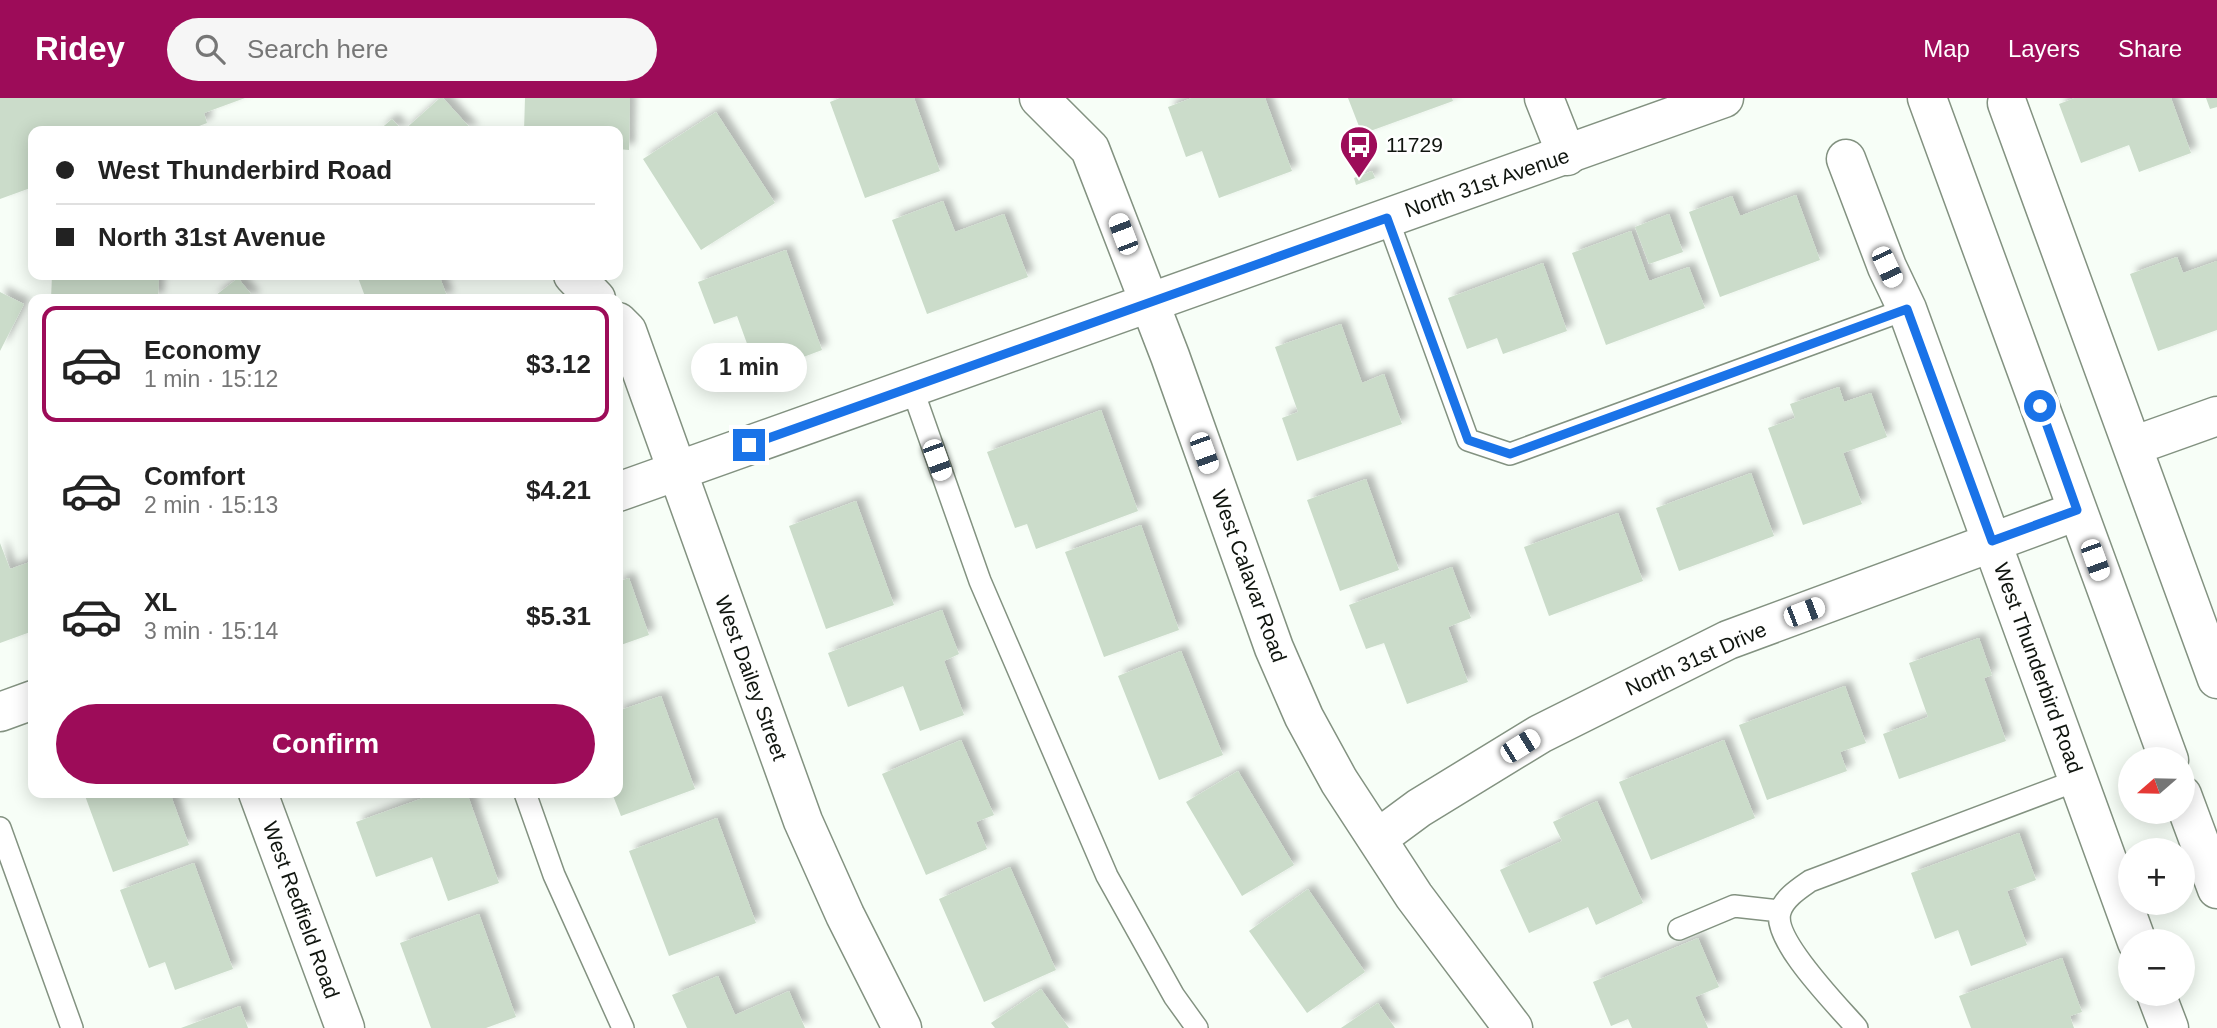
<!DOCTYPE html>
<html lang="en">
<head>
<meta charset="utf-8">
<style>
  :root { --surface:#fff; --page:#f6f6f6; --text:#222; --muted:#767676; --line:#e0e0e0; --accent:#9d0c59 }
  body { margin:0; font-family:Arial,sans-serif; background:var(--page); color:var(--text); height:100vh; display:flex; flex-direction:column; font-size:26px; white-space:nowrap }
  * { box-sizing:border-box; margin:0 }
  p { font-size:23px; color:var(--muted) }
  .icon { flex:none; width:38px; height:38px; fill:none; stroke:currentColor; stroke-width:2; stroke-linecap:round; stroke-linejoin:round }
  .map { position:relative; flex:1; overflow:hidden }
  .side { position:absolute; left:28px; top:196px; width:595px; height:504px; display:flex; flex-direction:column; background:var(--surface); border-radius:14px; box-shadow:0 4px 18px #0003 }
  .side>* { flex:none }
  .guide { position:absolute; left:28px; top:28px; width:595px; height:154px; border-radius:14px; box-shadow:0 4px 18px #0003; display:grid; align-content:center; height:154px; padding:0 28px; background:var(--surface) }
  .needle { width:46px; rotate:250deg }
  .controls { position:absolute; left:2118px; top:649px; display:grid; gap:14px }
  .controls a { display:grid; place-items:center; width:77px; height:77px; border-radius:50%; background:var(--surface); box-shadow:0 4px 18px #0003; font-size:35px }
  .end { position:absolute; width:32px; height:32px; margin:-16px; border:9px solid #1a73e8; background:#fff; box-shadow:0 0 0 4px #fff }
  .from { border-radius:50% }
  .bubble { position:absolute; height:49px; border-radius:24px; background:var(--surface); box-shadow:0 4px 18px #0003; font-size:23px; font-weight:800; line-height:49px; text-align:center }
  .car { position:absolute; width:21px; height:42px; margin:-21px -10px; border-radius:9px; box-shadow:0 0 5px 2px #0007; background:linear-gradient(#fff 24%,#345 0 40%,#fff 0 76%,#345 0 86%,#fff 0) }
  .guide b { display:flex; align-items:center; gap:24px; height:66px; font-size:26px }
  .guide b+b { border-top:2px solid var(--line) }
  .guide i { width:18px; height:18px; background:var(--text) }
  ul { padding:12px 0 0; list-style:none }
  li { display:flex; align-items:center; gap:21px; height:116px; margin:0 14px 10px; padding:0 14px; border:4px solid transparent; border-radius:14px }
  li div { flex:1 }
  li b { display:block; font-size:26px }
  li em { font-style:normal; font-weight:800 }
  li.selected { border-color:var(--accent) }
  li>.icon { width:63px; height:63px; stroke-width:1.5 }
  .button { display:flex; gap:14px; margin-top:auto; padding:14px 28px }
  .button a { flex:1; height:80px; border-radius:42px; background:var(--accent); color:#fff; font-size:28px; font-weight:800; line-height:80px; text-align:center }
  header { display:flex; align-items:center; gap:42px; box-sizing:border-box; height:98px; padding:0 35px; background:var(--accent); color:#fff }
  header strong { font-size:33px }
  nav { display:flex; gap:38px; margin-inline-start:auto; font-size:24px }
  .search { width:490px; height:63px; background:var(--page); display:flex; align-items:center; gap:18px; box-sizing:border-box; padding:0 24px; border-radius:38px; color:var(--muted); font-size:26px }
  .map>svg:first-child { display:block }
  .building { fill:#cbdcca; filter:url(#shadow) }
  .lines { fill:none; stroke-linecap:round; stroke-linejoin:round }
  .service-casing { stroke:#839281; stroke-width:24 }
  .minor-casing { stroke:#839281; stroke-width:41 }
  .tertiary-casing { stroke:#839281; stroke-width:41 }
  .secondary-casing { stroke:#839281; stroke-width:41 }
  .service { stroke:#fff; stroke-width:21 }
  .minor { stroke:#fff; stroke-width:38 }
  .tertiary { stroke:#fff; stroke-width:38 }
  .secondary { stroke:#fff; stroke-width:38 }
  .route { stroke:#1a73e8; stroke-width:9 }
  .labels { text-anchor:middle; stroke-width:5; stroke-linejoin:round; paint-order:stroke }
  .poi-label { font-size:21px; fill:#10150f; stroke:#fff; text-anchor:start }
  .street-label { font-size:21px; fill:#10150f; stroke:#fff }
</style>
</head>
<body>
<header>
<strong>Ridey</strong>
<div class="search"><svg class="icon" aria-label="search" viewBox="0 0 24 24"><circle cx="10" cy="10" r="6"/><path d="M15 15l6 6"/></svg>Search here</div>
<nav><a>Map</a><a>Layers</a><a>Share</a></nav>
</header>
<div class="map">
<svg width="2217" height="930" viewBox="0 0 2217 930">
  <defs>
    <filter id="shadow"><feDropShadow dx="6" dy="-6" stdDeviation="3.5" flood-color="#0004"/></filter>
  </defs>
  <rect width="100%" height="100%" fill="#f7fef7"/>
  <path class="building" d="M0 0H245L204 15 207 25 186 33H33V89L0 101Z
    M440 0H443L473 33H378L392 21 403 33Z
    M525 0H630L629 52 618 51V33H524Z
    M840 0H914L940 73 865 100 830 4Z
    M1192 0H1265L1292 73 1219 100 1202 53 1186 59 1168 9Z
    M1348 0H1452L1453 3 1362 36Z
    M2075 0H2171L2191 55 2139 74 2129 47 2081 65 2059 6Z
    M2206 0H2217V9L2210 11Z
    M716 14 775 105 701 152 643 61Z
    M1372 73 1375 80 1356 87 1354 80Z
    M1796 97 1820 162 1720 199 1689 114 1732 98 1740 118Z
    M943 103 955 134 1004 116 1028 179 927 216 892 122Z
    M1669 116 1683 154 1649 166 1635 129Z
    M1631 133 1649 183 1689 169 1705 210 1606 247 1572 155Z
    M786 152 822 252 758 276 737 218 714 226 698 184Z
    M2177 159 2183 175 2217 163V232L2158 253 2130 176Z
    M1543 165 1567 233 1503 256 1497 240 1467 251 1448 200Z
    M52 177H159L158 201H51Z
    M357 177H439L448 201H366Z
    M238 180 255 201H211Z
    M0 194 24 206 0 253Z
    M1341 226 1362 285 1384 276 1402 326 1297 363 1282 320 1298 314 1275 249Z
    M1839 289 1844 304 1871 295 1887 339 1843 355 1862 406 1803 427 1768 330 1795 320 1790 306Z
    M1101 312 1138 413 1036 451 1027 426 1015 430 987 354Z
    M1751 375 1774 438 1679 473 1656 410Z
    M1366 381 1399 472 1340 493 1307 402Z
    M856 403 894 507 826 531 789 428Z
    M1618 415 1643 483 1549 518 1524 449Z
    M1141 427 1179 532 1104 559 1065 454Z
    M0 445 10 471 33 463V533L0 545Z
    M1452 469 1471 520 1448 529 1468 584 1407 606 1384 545 1366 551 1349 507Z
    M629 480 649 537 618 548V484Z
    M942 512 959 556 944 563 964 617 920 633 903 588 848 609 828 555Z
    M1979 540 1992 577 1984 580 2006 643 1899 681 1883 636 1928 619 1909 565Z
    M1181 553 1223 657 1159 682 1118 578Z
    M1845 588 1866 645 1840 654 1847 673 1767 702 1739 627Z
    M661 598 695 691 621 718 612 695H618V613Z
    M961 642 994 717 976 724 987 751 926 777 882 676Z
    M1724 642 1755 720 1651 762 1619 684Z
    M1238 673 1294 767 1242 798 1186 704Z
    M84 695H170L189 747 113 774Z
    M437 695H467L499 785 448 803 432 759 376 779 356 724Z
    M1597 703 1643 805 1596 827 1588 809 1529 835 1500 772 1562 743 1553 724Z
    M717 720 756 825 669 858 629 753Z
    M2019 735 2036 782 2007 793 2027 847 1971 868 1958 832 1935 841 1911 775Z
    M194 765 233 871 175 892 165 864 149 870 120 792Z
    M1010 769 1056 872 984 904 939 801Z
    M1308 791 1365 874 1307 915 1249 833Z
    M479 816 516 919 486 930H431L400 845Z
    M1698 840 1719 889 1695 899 1708 930H1632L1628 921 1611 928 1593 884Z
    M2062 860 2082 914 2070 918 2074 930H1971L1959 898Z
    M718 878 735 917 789 893 805 930H687L672 897Z
    M1041 891 1069 930H995L991 925Z
    M1378 905 1395 930H1341Z
    M240 908 248 930H181Z"/>
  <g class="lines">
    <g class="service-casing">
      <path id="service" d="M1387 119 1468 342 1510 356 1907 211
        M912 290 980 483 1107 778 1174 898 1197 930
        M525 695 554 777 623 930
        M0 730 72 930
        M1679 831 1734 808 1780 813
        M1857 930C1838 908 1772 842 1780 814 1784 800 1800 790 1810 783L2078 682"/>
    </g>
    <g class="minor-casing">
      <path id="minor" d="M1039 0 1090 51 1170 258 1274 550 1304 619 1339 683 1414 798 1513 930
        M1544 0 1567 58
        M2007 5 2217 581
        M1846 61 1887 169 1907 211 2137 844
        M573 177 596 201
        M618 224 627 233 803 723 845 817 902 930
        M2133 348 2217 318
        M258 695 345 930
        M1377 741 1419 710 1540 636 1728 542 2077 413
        M2156 896 2169 930"/>
    </g>
    <g class="tertiary-casing">
      <path id="tertiary" d="M618 394 1724 0
        M0 614 33 602"/>
    </g>
    <g class="secondary-casing">
      <path id="secondary" d="M1927 0 2169 662
        M2182 697 2217 791"/>
    </g>
    <use href="#service" class="service"/>
    <use href="#minor" class="minor"/>
    <use href="#tertiary" class="tertiary"/>
    <use href="#secondary" class="secondary"/>
  </g>
  <g class="lines">
    <path class="route" d="M749 347 1387 120 1468 342 1510 356 1907 211 1992 443 2077 412 2040 308"/>
  </g>
  <defs>
    <g id="bus-pin" transform="scale(2.0125)"><path d="M0 17L-7.5 6A9.5 9.5 0 1 1 7.5 6Z" fill="#9d0c59" stroke="#fff"/><path d="M-5-6H5V4H4V6H2V4H-2V6H-4V4H-5ZM-3.5-4V0h7V-4ZM-3.5 1.2v1.5H-2V1.2ZM2 1.2v1.5H3.5V1.2Z" fill="#fff"/></g>
  </defs>
  <g fill-rule="evenodd">
    <use href="#bus-pin" x="1359" y="47"/>
  </g>
  <g class="labels">
    <g class="poi-label">
      <text x="1386" y="54">11729</text>
    </g>
    <g class="street-label">
      <text transform="translate(1487 85) rotate(-19)" y="7">North 31st Avenue</text>
      <text transform="translate(1249 478) rotate(70)" y="7">West Calavar Road</text>
      <text transform="translate(1696 561) rotate(-24)" y="7">North 31st Drive</text>
      <text transform="translate(2038 570) rotate(70)" y="7">West Thunderbird Road</text>
      <text transform="translate(751 580) rotate(70)" y="7">West Dailey Street</text>
      <text transform="translate(301 812) rotate(70)" y="7">West Redfield Road</text>
    </g>
  </g>
</svg>
<div class="controls">
<a><svg class="needle" viewBox="-14 -14 28 28"><path d="M0-13l5 13h-10z" fill="#e53935"/><path d="M0 13l5-13h-10z" fill="#767676"/></svg></a>
<a>+</a>
<a>−</a>
</div>
<i class="end from" style="left:2040px;top:308px"></i>
<i class="end" style="left:749px;top:347px"></i>
<div class="bubble" style="left:691px;top:245px;width:116px">1 min</div>
<i class="car" style="left:1123px;top:136px;rotate:339deg"></i>
<i class="car" style="left:1887px;top:169px;rotate:155deg"></i>
<i class="car" style="left:1204px;top:355px;rotate:160deg"></i>
<i class="car" style="left:937px;top:362px;rotate:160deg"></i>
<i class="car" style="left:2095px;top:462px;rotate:160deg"></i>
<i class="car" style="left:1804px;top:514px;rotate:69deg"></i>
<i class="car" style="left:1520px;top:648px;rotate:58deg"></i>
<div class="guide">
<b><i class="from"></i>West Thunderbird Road</b>
<b><i></i>North 31st Avenue</b>
</div>
<section class="side">
<ul>
<li class="selected"><svg class="icon" aria-label="car" viewBox="0 0 24 24"><path d="M5 17H2v-5l4-1 3-4h7l3 4 3 1v5h-3M9 17h6M6 11h13"/><circle cx="7" cy="17" r="2"/><circle cx="17" cy="17" r="2"/></svg><div><b>Economy</b><p>1 min · 15:12</p></div><em>$3.12</em></li>
<li><svg class="icon" aria-label="car" viewBox="0 0 24 24"><path d="M5 17H2v-5l4-1 3-4h7l3 4 3 1v5h-3M9 17h6M6 11h13"/><circle cx="7" cy="17" r="2"/><circle cx="17" cy="17" r="2"/></svg><div><b>Comfort</b><p>2 min · 15:13</p></div><em>$4.21</em></li>
<li><svg class="icon" aria-label="car" viewBox="0 0 24 24"><path d="M5 17H2v-5l4-1 3-4h7l3 4 3 1v5h-3M9 17h6M6 11h13"/><circle cx="7" cy="17" r="2"/><circle cx="17" cy="17" r="2"/></svg><div><b>XL</b><p>3 min · 15:14</p></div><em>$5.31</em></li>
</ul>
<div class="button"><a>Confirm</a></div>
</section>
</div>
</body>
</html>
